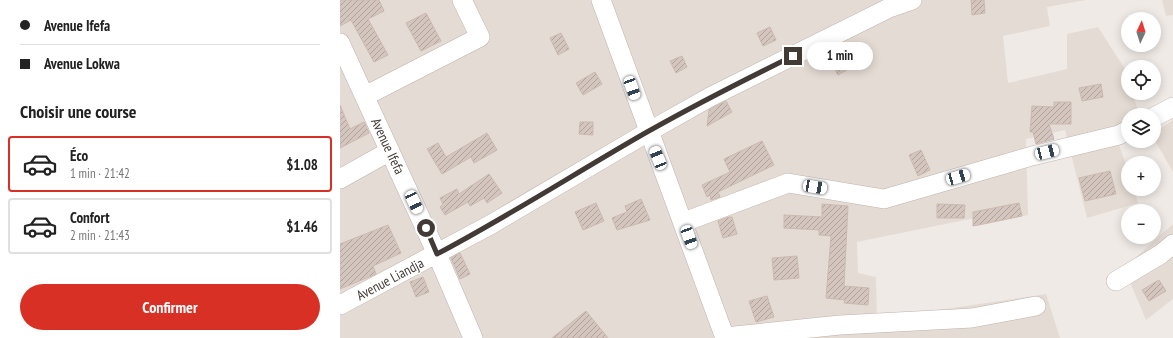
<!DOCTYPE html>
<html lang="fr">
<head>
<meta charset="utf-8">
<style>
  :root { --surface:#fff; --page:#f6f6f6; --text:#222; --muted:#767676; --line:#e0e0e0; --accent:#d93025 }
  body { margin:0; font-family:"PT Sans Narrow",sans-serif; background:var(--page); color:var(--text); height:100vh; display:flex; flex-direction:column; font-size:15px; white-space:nowrap }
  * { box-sizing:border-box; margin:0 }
  p { font-size:13px; color:var(--muted) }
  .icon { flex:none; width:22px; height:22px; fill:none; stroke:currentColor; stroke-width:2; stroke-linecap:round; stroke-linejoin:round }
  .map { position:relative; flex:1; overflow:hidden }
  .details { display:flex; flex-direction:column; background:var(--surface); width:340px }
  .details>* { flex:none }
  .banner { display:grid; align-content:center; height:88px; padding:0 20px; background:var(--surface) }
  .needle { width:26px; rotate:4deg }
  .tools { position:absolute; left:781px; top:12px; display:grid; gap:8px }
  .tools a { display:grid; place-items:center; width:40px; height:40px; border-radius:50%; background:var(--surface); box-shadow:0 2px 10px #0003; font-size:20px }
  .end { position:absolute; width:18px; height:18px; margin:-9px; border:5px solid #423a36; background:#fff; box-shadow:0 0 0 2px #fff }
  .from { border-radius:50% }
  .bubble { position:absolute; height:28px; border-radius:14px; background:var(--surface); box-shadow:0 2px 10px #0003; font-size:13px; font-weight:600; line-height:28px; text-align:center }
  .car { position:absolute; width:12px; height:24px; margin:-12px -6px; border-radius:5px; box-shadow:0 0 3px 1px #0007; background:linear-gradient(#fff 24%,#345 0 40%,#fff 0 76%,#345 0 86%,#fff 0) }
  .banner b { display:flex; align-items:center; gap:14px; height:38px; font-size:15px }
  .banner b+b { border-top:1px solid var(--line) }
  .banner i { width:10px; height:10px; background:var(--text) }
  ul { padding:0; list-style:none }
  li { display:flex; align-items:center; gap:12px; height:56px; margin:0 8px 6px; padding:0 12px; border:2px solid var(--line); border-radius:4px }
  li div { flex:1 }
  li b { display:block; font-size:15px }
  li em { font-style:normal; font-weight:600 }
  li.selected { border-color:var(--accent) }
  li>.icon { width:36px; height:36px; stroke-width:1.5 }
  h2 { padding:0 20px; font-size:18px; line-height:48px }
  .primary-button { display:flex; gap:8px; margin-top:auto; padding:8px 20px }
  .primary-button a { flex:1; height:46px; border-radius:24px; background:var(--accent); color:#fff; font-size:16px; font-weight:600; line-height:46px; text-align:center }
  main { display:flex; flex:1; min-height:0 }
  .map>svg:first-child { display:block }
  .residential { fill:#e4dbd4 }
  .building { fill:url(#building-hatch); stroke:#cab9b1 }
  .lines { fill:none; stroke-linecap:round; stroke-linejoin:round }
  .minor-casing { stroke:#beb3ac; stroke-width:20 }
  .minor { stroke:#fff; stroke-width:19 }
  .route { stroke:#423a36; stroke-width:5 }
  .labels { text-anchor:middle; stroke-width:3; stroke-linejoin:round; paint-order:stroke }
  .street-label { font-size:14px; fill:#423a36; stroke:#fff }
</style>
</head>
<body>
<main>
<section class="details">
<div class="banner">
<b><i class="from"></i>Avenue Ifefa</b>
<b><i></i>Avenue Lokwa</b>
</div>
<h2>Choisir une course</h2>
<ul>
<li class="selected"><svg class="icon" aria-label="car" viewBox="0 0 24 24"><path d="M5 17H2v-5l4-1 3-4h7l3 4 3 1v5h-3M9 17h6M6 11h13"/><circle cx="7" cy="17" r="2"/><circle cx="17" cy="17" r="2"/></svg><div><b>Éco</b><p>1 min · 21:42</p></div><em>$1.08</em></li>
<li><svg class="icon" aria-label="car" viewBox="0 0 24 24"><path d="M5 17H2v-5l4-1 3-4h7l3 4 3 1v5h-3M9 17h6M6 11h13"/><circle cx="7" cy="17" r="2"/><circle cx="17" cy="17" r="2"/></svg><div><b>Confort</b><p>2 min · 21:43</p></div><em>$1.46</em></li>
</ul>
<div class="primary-button"><a>Confirmer</a></div>
</section>
<div class="map">
<svg width="833" height="338" viewBox="0 0 833 338">
  <defs>
    <pattern id="building-hatch" width="6" height="6" patternUnits="userSpaceOnUse"><rect width="6" height="6" fill="#d4c6bf"/><path d="M-1 1l2-2M0 6l6-6M5 7l2-2" fill="none" stroke="#aea29c"/></pattern>
  </defs>
  <rect width="100%" height="100%" fill="#f0eae6"/>
  <path class="residential" d="M0 0H746L707 7 710 26 663 36 668 83 727 69V34L758 27 785 69 788 79V93H792L798 110 804 115H788V134L777 139 788 171V189H794L798 203 747 218 725 130 686 139 688 215 637 226 635 218 517 242 518 273 536 277 537 319 706 294 720 338H0Z
    M822 0H833V15L826 16Z
    M833 120V172L814 139V123L821 128Z
    M833 224V299L806 320 784 268Z"/>
  <path class="building" d="M0 0H39L44 11 28 19 48 55 34 62 11 20 0 26Z
    M631 0H644L645 13 632 15Z
    M86 13 101 41 81 51 66 23Z
    M430 27 436 40 423 46 417 33Z
    M221 33 229 49 218 55 210 38Z
    M508 48 517 64 498 75 489 59Z
    M342 56 347 67 336 73 330 61Z
    M255 72 262 84 243 95 236 83Z
    M761 84 763 97 742 101 739 88Z
    M386 101 392 112 367 126 369 110Z
    M714 102H731V124H709L714 139 696 144 693 132H690L692 106 714 107Z
    M0 105 10 129 24 122 29 133 0 148Z
    M240 122H253V135L239 134Z
    M147 133 157 150 134 163 131 157 102 174 87 149 98 143 106 157Z
    M422 141 434 165 378 192 380 197 371 200 370 195 367 197 362 185 390 172 384 159Z
    M581 150 590 170 578 176 569 155Z
    M770 171 776 194 745 201 739 178Z
    M149 174 162 193 147 203 144 198 130 206 128 202 105 215 100 207 103 204 100 198 117 189 119 194Z
    M301 199 310 220 277 230 272 218 287 212 285 206Z
    M256 203 264 221 243 230 235 212Z
    M679 203 682 216 633 226V212Z
    M482 204 508 206 504 286 529 288 528 305 504 303 505 300 486 298 491 236 479 235V230L444 228V215L482 217Z
    M597 204 625 205 624 218H597Z
    M389 217H392L397 234 383 238 378 221Z
    M48 225 61 253 33 266 36 274 0 289V244Z
    M120 253 130 274 120 279 111 258Z
    M457 256 459 278 434 280 432 258Z
    M83 277 89 292 76 297 70 282Z
    M819 280 826 291 809 301 802 290Z
    M427 296 434 317 416 322 409 301Z
    M246 311 268 338H212Z"/>
  <g class="lines">
    <g class="minor-casing">
      <path id="minor" d="M261 0 385 338
        M0 43 97 254 133 338
        M25 96 140 37 122 0
        M814 117 833 107
        M0 179 50 151
        M344 222 448 183 544 199 692 156 779 135 788 130
        M776 281 821 254 833 244
        M0 305 150 225 308 132 370 97 549 8 572 0
        M385 337 500 325 632 318 696 306"/>
    </g>
    <use href="#minor" class="minor"/>
  </g>
  <g class="lines">
    <path class="route" d="M86 228 97 254C169 216 237 172 307 132 355 105 404 80 453 56"/>
  </g>
  <g class="labels">
    <g class="street-label">
      <text transform="translate(48 146) rotate(65)" y="5">Avenue Ifefa</text>
      <text transform="translate(50 279) rotate(-28)" y="5">Avenue Liandja</text>
    </g>
  </g>
</svg>
<div class="tools">
<a><svg class="needle" viewBox="-14 -14 28 28"><path d="M0-13l5 13h-10z" fill="#e53935"/><path d="M0 13l5-13h-10z" fill="#767676"/></svg></a>
<a><svg class="icon" aria-label="locate" viewBox="0 0 24 24"><circle cx="12" cy="12" r="6"/><path d="M12 2v4M12 18v4M2 12h4M18 12h4"/></svg></a>
<a><svg class="icon" aria-label="layers" viewBox="0 0 24 24"><path d="M12 4l9 5-9 5-9-5zM3 14l9 5 9-5"/></svg></a>
<a>+</a>
<a>−</a>
</div>
<i class="end from" style="left:86px;top:228px"></i>
<i class="end" style="left:453px;top:56px"></i>
<div class="bubble" style="left:467px;top:42px;width:66px">1 min</div>
<i class="car" style="left:292px;top:88px;rotate:160deg"></i>
<i class="car" style="left:707px;top:152px;rotate:76deg"></i>
<i class="car" style="left:318px;top:158px;rotate:338deg"></i>
<i class="car" style="left:618px;top:177px;rotate:74deg"></i>
<i class="car" style="left:475px;top:187px;rotate:100deg"></i>
<i class="car" style="left:74px;top:202px;rotate:155deg"></i>
<i class="car" style="left:349px;top:237px;rotate:160deg"></i>
</div>
</main>
</body>
</html>
